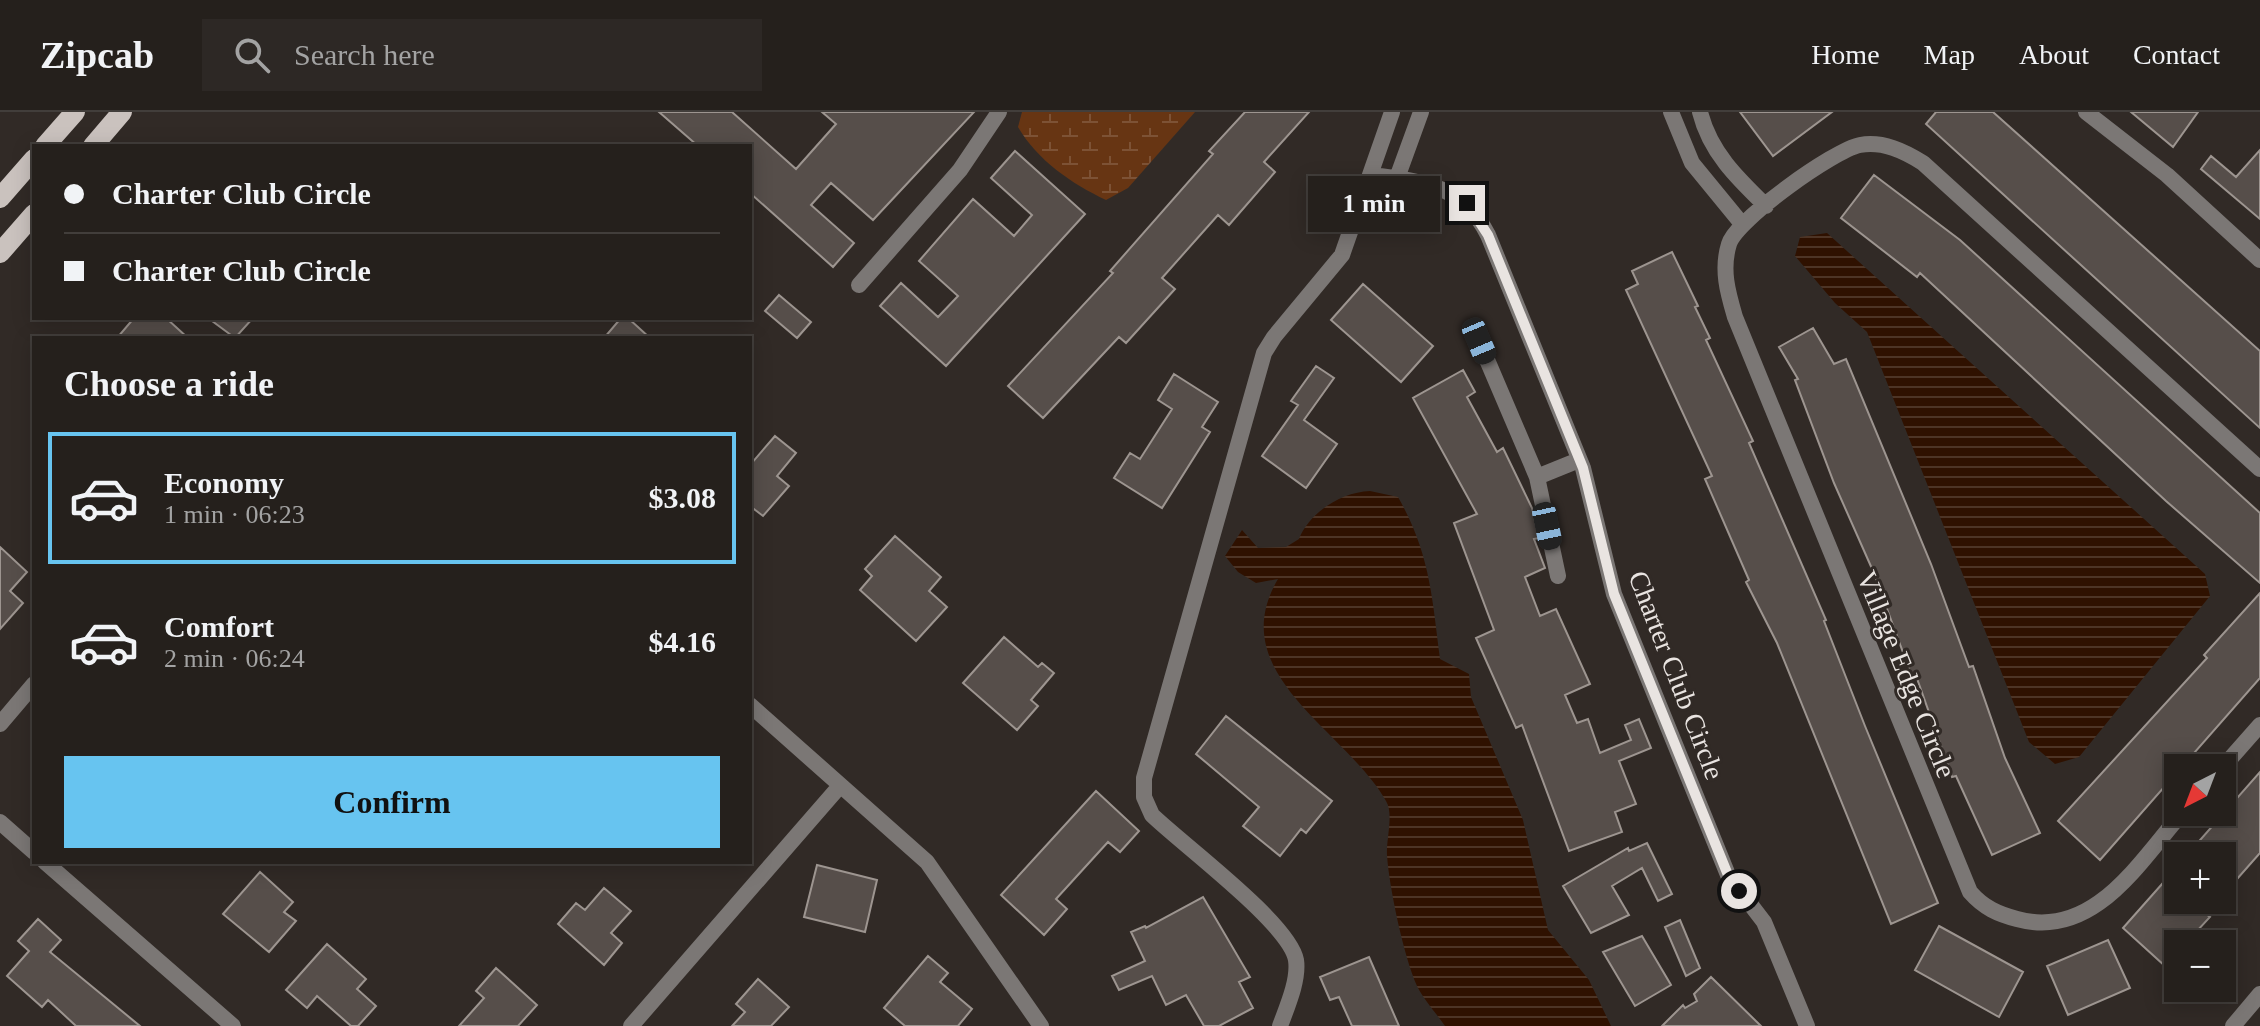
<!DOCTYPE html>
<html lang="en">
<head>
<meta charset="utf-8">
<style>
  :root { --surface:#25201c; --page:#2d2825; --text:#f1f3f6; --muted:#a3a3a3; --line:#423e3b; --accent:#67c4f0 }
  body { margin:0; font-family:Georgia,serif; background:var(--page); color:var(--text); height:100vh; display:flex; flex-direction:column; font-size:30px; white-space:nowrap }
  * { box-sizing:border-box; margin:0 }
  p { font-size:26px; color:var(--muted) }
  .icon { flex:none; width:44px; height:44px; fill:none; stroke:currentColor; stroke-width:2; stroke-linecap:round; stroke-linejoin:round }
  .map { position:relative; flex:1; overflow:hidden }
  .side { position:absolute; left:32px; top:224px; width:720px; height:528px; display:flex; flex-direction:column; background:var(--surface); border-radius:0px; box-shadow:0 4px 20px #0003,0 0 0 2px var(--line) }
  .side>* { flex:none }
  .banner { position:absolute; left:32px; top:32px; width:720px; height:176px; border-radius:0px; box-shadow:0 4px 20px #0003,0 0 0 2px var(--line); display:grid; align-content:center; height:176px; padding:0 32px; background:var(--surface) }
  .needle { width:52px; rotate:222deg }
  .buttons { position:absolute; left:2164px; top:642px; display:grid; gap:16px }
  .buttons a { display:grid; place-items:center; width:72px; height:72px; border-radius:0px; background:var(--surface); box-shadow:0 4px 20px #0003,0 0 0 2px var(--line); font-size:40px }
  .end { position:absolute; width:36px; height:36px; margin:-18px; border:10px solid #e9e4e1; background:#111; box-shadow:0 0 0 4px #111 }
  .from { border-radius:50% }
  .bubble { position:absolute; height:56px; border-radius:0px; background:var(--surface); box-shadow:0 4px 20px #0003,0 0 0 2px var(--line); font-size:26px; font-weight:800; line-height:56px; text-align:center }
  .car { position:absolute; width:24px; height:48px; margin:-24px -12px; border-radius:10px; box-shadow:0 0 6px 2px #0007; background:linear-gradient(#222 24%,#8ab4d8 0 40%,#222 0 76%,#8ab4d8 0 86%,#222 0) }
  .banner b { display:flex; align-items:center; gap:28px; height:76px; font-size:30px }
  .banner b+b { border-top:2px solid var(--line) }
  .banner i { width:20px; height:20px; background:var(--text) }
  ul { padding:0; list-style:none }
  li { display:flex; align-items:center; gap:24px; height:132px; margin:0 16px 12px; padding:0 16px; border:4px solid transparent; border-radius:0px }
  li div { flex:1 }
  li b { display:block; font-size:30px }
  li em { font-style:normal; font-weight:800 }
  li.selected { border-color:var(--accent) }
  li>.icon { width:72px; height:72px; stroke-width:1.5 }
  h2 { padding:0 32px; font-size:36px; line-height:96px }
  .action { display:flex; gap:16px; margin-top:auto; padding:16px 32px }
  .action a { flex:1; height:92px; border-radius:0px; background:var(--accent); color:#111; font-size:32px; font-weight:800; line-height:92px; text-align:center }
  header { display:flex; align-items:center; gap:48px; box-sizing:border-box; height:112px; padding:0 40px; background:var(--surface); border-bottom:2px solid var(--line) }
  header strong { font-size:38px }
  nav { display:flex; gap:44px; margin-inline-start:auto; font-size:28px }
  .search { width:560px; height:72px; background:var(--page); display:flex; align-items:center; gap:20px; box-sizing:border-box; padding:0 28px; border-radius:0px; color:var(--muted); font-size:30px }
  .map>svg:first-child { display:block }
  .wetland { fill:url(#wetland-marsh) }
  .water { fill:url(#water-rules) }
  .building { fill:#564e4a; stroke:#9d9590; stroke-width:2 }
  .lines { fill:none; stroke-linecap:round; stroke-linejoin:round }
  .street { stroke:#7b7775; stroke-width:16 }
  .primary { stroke:#cac2be; stroke-width:20 }
  .route { stroke:#e9e4e1; stroke-width:10 }
  .labels { text-anchor:middle; stroke-width:6; stroke-linejoin:round; paint-order:stroke }
  .street-label { font-size:28px; fill:#e9e4e1; stroke:#312a26 }
</style>
</head>
<body>
<header>
<strong>Zipcab</strong>
<div class="search"><svg class="icon" aria-label="search" viewBox="0 0 24 24"><circle cx="10" cy="10" r="6"/><path d="M15 15l6 6"/></svg>Search here</div>
<nav><a>Home</a><a>Map</a><a>About</a><a>Contact</a></nav>
</header>
<div class="map">
<svg width="2260" height="914" viewBox="0 0 2260 914">
  <defs>
    <pattern id="wetland-marsh" width="20" height="14" patternUnits="userSpaceOnUse" patternTransform="scale(2)"><rect width="20" height="14" fill="#673513"/><path d="M1 5h8M5 5V1M11 12h8M15 12V8" fill="none" stroke="#7d5235"/></pattern>
    <pattern id="water-rules" width="6" height="5" patternUnits="userSpaceOnUse" patternTransform="scale(2)"><rect width="6" height="5" fill="#2f1100"/><path d="M0 2.5h6" fill="none" stroke="#4d3425"/></pattern>
  </defs>
  <rect width="100%" height="100%" fill="#312a26"/>
  <path class="wetland" d="M1022 0H1195L1128 76 1106 88C1072 72 1037 48 1018 15Z"/>
  <path class="water" d="M1827 121 2205 462 2210 484 2079 645 2055 652 2029 630 1867 220 1835 191 1795 144 1800 125Z
    M1370 379 1398 385C1430 441 1432 485 1440 547L1469 562 1471 585 1523 708 1548 818 1589 868 1611 914H1445C1436 901 1424 888 1417 874 1404 845 1389 775 1387 743 1386 727 1394 702 1386 689 1346 618 1222 562 1278 467L1256 471 1238 460 1225 444 1242 418 1258 436 1286 435 1299 427C1309 401 1341 380 1370 379Z"/>
  <path class="building" d="M659 0H732L796 57 836 12 822 0H974L873 108 831 71 811 93 854 131 833 155 750 81V34H698Z
    M1245 0H1309L1264 50 1275 60 1229 113 1218 103 1162 166 1175 177 1126 231 1119 225 1043 306 1008 274 1113 161 1110 159 1213 42 1209 39Z
    M1740 0H1832L1773 44Z
    M1936 0H1993L2260 239V316L1926 12Z
    M2131 0H2198L2173 35Z
    M2260 38V107L2201 57 2211 44 2236 65Z
    M1015 39 1085 102 946 254 880 194 901 171 938 205 958 184 919 149 973 87 1014 124 1032 103 991 66Z
    M1874 63 1960 128 2260 401V471L2166 389 1920 161 1917 165 1841 106Z
    M1672 140 1698 194 1695 195 1710 226 1706 228 1753 329 1749 331 1826 508 1824 509 1865 614 1938 791 1891 812 1777 531 1746 470 1749 468 1705 367 1712 364 1626 178 1638 172 1632 159Z
    M1363 172 1433 234 1401 270 1331 208Z
    M779 183 811 210 797 226 765 199Z
    M134 206H166L188 226H117Z
    M208 206H253L235 226Z
    M621 206H628L650 226H604Z
    M1813 216 1834 252 1846 247 1931 452 1969 555 1973 554 2005 646 2040 721 1992 743 1956 664 1952 665 1915 561 1911 562 1873 459 1834 371 1795 268 1798 267 1779 235Z
    M1316 254 1334 266 1304 308 1337 332 1306 376 1262 344 1298 293 1291 289Z
    M1463 258 1475 280 1467 285 1497 340 1503 336 1532 396 1539 426 1534 427 1545 456 1525 465 1540 504 1556 497 1590 572 1565 583 1577 611 1588 607 1600 641 1631 628 1625 613 1639 607 1651 636 1619 649 1636 692 1615 700 1622 720 1569 739 1522 613 1516 616 1476 526 1494 518 1454 411 1477 402 1413 286Z
    M1174 262 1218 290 1202 315 1210 320 1162 396 1114 366 1130 341 1140 347 1172 297 1158 288Z
    M775 324 796 341 777 364 789 374 763 404 750 394V353Z
    M895 424 941 465 929 479 947 495 916 529 860 478 872 464 865 457Z
    M0 435 27 460 10 479 23 491 0 517Z
    M2260 481V566L2100 748 2058 709 2207 546 2204 543Z
    M1004 525 1038 555 1042 551 1054 561 1031 588 1038 594 1017 618 963 571Z
    M1226 604 1332 689 1306 721 1301 717 1280 744 1243 714 1259 695 1196 642Z
    M2260 660V741L2222 784V744H2186Z
    M1096 679 1139 719 1120 740 1108 730 1056 787 1067 797 1044 823 1001 783Z
    M1647 731 1672 782 1658 789 1642 756 1612 774 1629 803 1591 821 1563 774 1628 736 1629 739Z
    M817 753 877 768 865 820 804 805Z
    M2178 754V788H2219L2206 802 2210 805 2185 832H2178V840L2165 854 2123 816Z
    M260 760 293 790 284 800 296 809 269 840 223 802Z
    M604 776 631 799 611 821 622 831 604 853 558 812 576 791 585 798Z
    M1203 785 1250 865 1239 870 1253 896 1219 914H1204L1186 883 1166 893 1152 864 1119 878 1112 864 1145 849 1131 820 1145 814 1146 816Z
    M38 807 61 828 50 840 140 914H76L48 888 42 895 7 864 29 839 18 829Z
    M1680 808 1700 856 1686 864 1665 815Z
    M1939 814 2023 860 1999 905 1915 858Z
    M1642 824 1671 873 1635 894 1603 840Z
    M2108 828 2130 876 2068 903 2047 854Z
    M327 832 366 867 357 877 376 894 358 914H351L317 884 307 896 286 878Z
    M928 844 948 861 940 870 972 897 958 914H905L884 896Z
    M1369 845 1399 914H1352L1339 885 1330 888 1320 865Z
    M496 856 537 893 518 914H459L484 886 476 879Z
    M1711 865 1761 914H1662L1683 893 1685 896 1697 889 1694 882Z
    M758 867 789 895 771 914H732L745 900 736 892Z"/>
  <g class="lines">
    <path class="street" d="M1671 0 1692 51 1742 112
      M1700 0C1710 40 1737 66 1766 94
      M2086 0 2167 63 2260 148
      M1372 63C1423 70 1462 72 1488 123L1583 356 1614 482 1728 763 1764 810 1807 914
      M1397 66 1421 0
      M859 173 960 58 999 0
      M1479 229 1537 365 1579 348
      M1537 365 1558 464
      M750 593 927 750 1041 914
      M0 612 34 572
      M2222 656 2260 613
      M2183 700C2139 750 2094 828 2017 807 1998 802 1984 796 1970 780L1735 205C1728 181 1721 158 1729 132 1736 108 1834 38 1860 33 1883 29 1904 39 1923 51L2260 357
      M0 710 34 740
      M45 750 233 914
      M631 914 839 675
      M1280 914C1287 895 1299 868 1296 848 1290 812 1183 733 1152 703L1144 685V666L1264 241 1274 225 1342 143 1392 0
      M2233 914 2260 882"/>
    <path class="primary" d="M45 34 75 0
      M93 34 122 0
      M0 86 34 47
      M0 141 34 102"/>
  </g>
  <g class="lines">
    <path class="route" d="M1467 91 1488 123 1583 356 1614 482 1728 763 1739 779"/>
  </g>
  <g class="labels">
    <g class="street-label">
      <text transform="translate(1907 562) rotate(68)" y="10">Village Edge Circle</text>
      <text transform="translate(1677 563) rotate(69)" y="10">Charter Club Circle</text>
    </g>
  </g>
</svg>
<div class="buttons">
<a><svg class="needle" viewBox="-14 -14 28 28"><path d="M0-13l5 13h-10z" fill="#e53935"/><path d="M0 13l5-13h-10z" fill="#a3a3a3"/></svg></a>
<a>+</a>
<a>−</a>
</div>
<i class="end from" style="left:1739px;top:779px"></i>
<i class="end" style="left:1467px;top:91px"></i>
<div class="bubble" style="left:1308px;top:64px;width:132px">1 min</div>
<i class="car" style="left:1479px;top:229px;rotate:157deg"></i>
<i class="car" style="left:1547px;top:414px;rotate:168deg"></i>
<div class="banner">
<b><i class="from"></i>Charter Club Circle</b>
<b><i></i>Charter Club Circle</b>
</div>
<section class="side">
<h2>Choose a ride</h2>
<ul>
<li class="selected"><svg class="icon" aria-label="car" viewBox="0 0 24 24"><path d="M5 17H2v-5l4-1 3-4h7l3 4 3 1v5h-3M9 17h6M6 11h13"/><circle cx="7" cy="17" r="2"/><circle cx="17" cy="17" r="2"/></svg><div><b>Economy</b><p>1 min · 06:23</p></div><em>$3.08</em></li>
<li><svg class="icon" aria-label="car" viewBox="0 0 24 24"><path d="M5 17H2v-5l4-1 3-4h7l3 4 3 1v5h-3M9 17h6M6 11h13"/><circle cx="7" cy="17" r="2"/><circle cx="17" cy="17" r="2"/></svg><div><b>Comfort</b><p>2 min · 06:24</p></div><em>$4.16</em></li>
</ul>
<div class="action"><a>Confirm</a></div>
</section>
</div>
</body>
</html>
